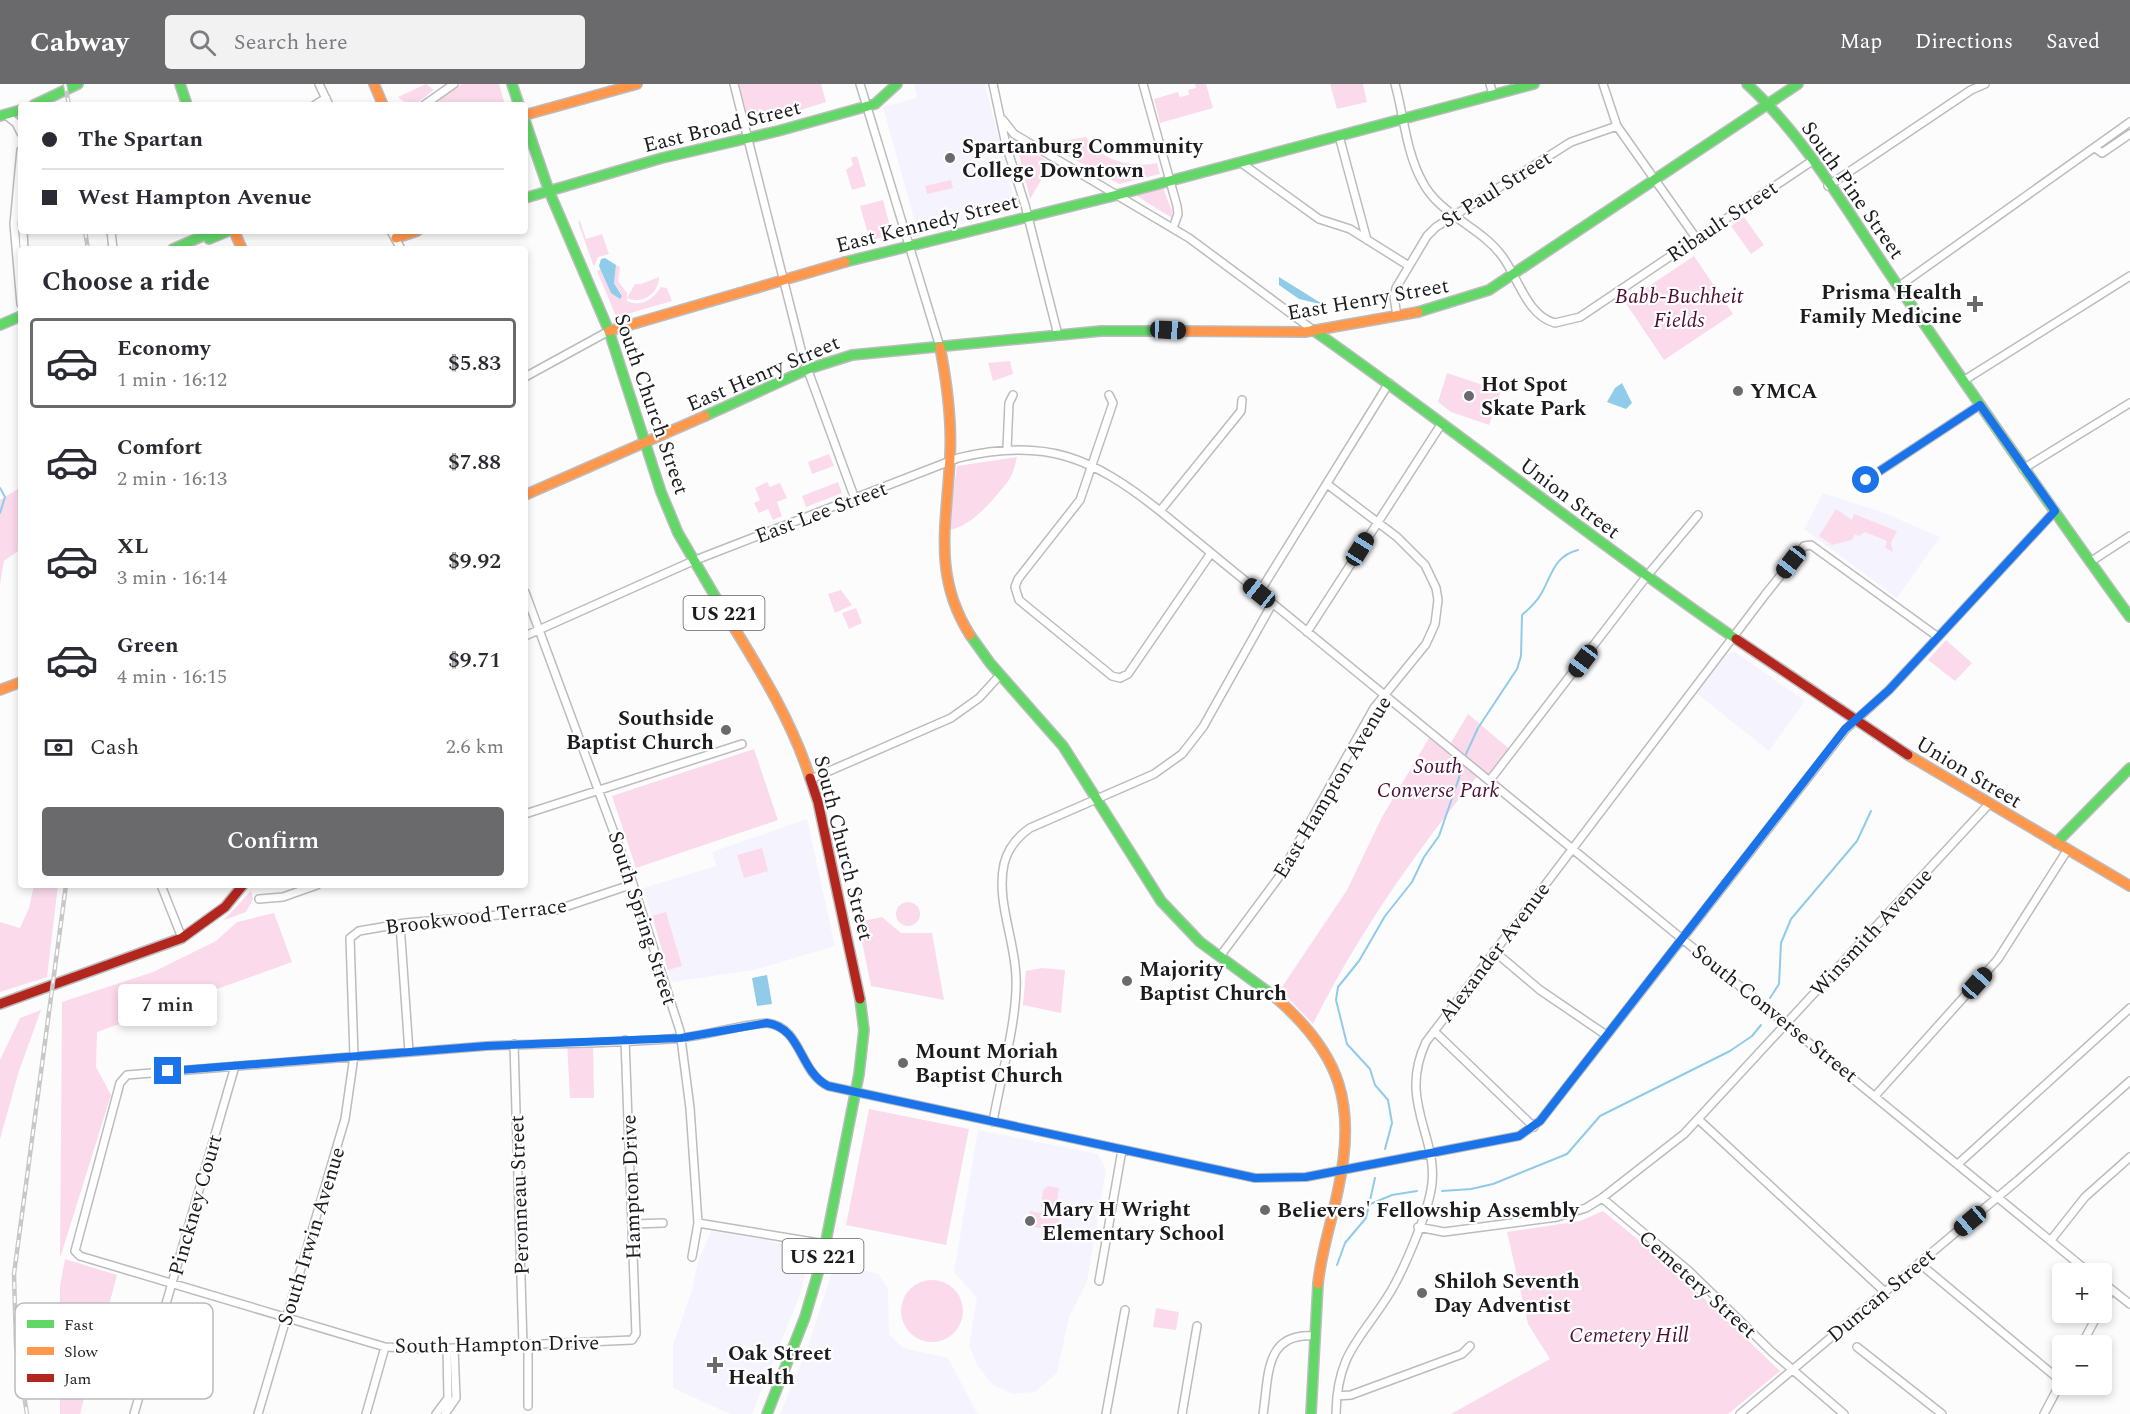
<!DOCTYPE html>
<html lang="en">
<head>
<meta charset="utf-8">
<style>
  :root { --surface:#fff; --page:#f2f2f3; --text:#2b2b33; --muted:#7c7c81; --line:#e1e1e2; --accent:#6a6a6d }
  body { margin:0; font-family:Spectral,serif; background:var(--page); color:var(--text); height:100vh; display:flex; flex-direction:column; font-size:22px; white-space:nowrap }
  * { box-sizing:border-box; margin:0 }
  p { font-size:20px; color:var(--muted) }
  .icon { flex:none; width:33px; height:33px; fill:none; stroke:currentColor; stroke-width:2; stroke-linecap:round; stroke-linejoin:round }
  .map { position:relative; flex:1; overflow:hidden }
  .details { position:absolute; left:18px; top:162px; width:510px; height:642px; display:flex; flex-direction:column; background:var(--surface); border-radius:6px; box-shadow:0 3px 9px #0003 }
  .details>* { flex:none }
  .guide { position:absolute; left:18px; top:18px; width:510px; height:132px; border-radius:6px; box-shadow:0 3px 9px #0003; display:grid; align-content:center; height:132px; padding:0 24px; background:var(--surface) }
  .fabs { position:absolute; left:2052px; top:1179px; display:grid; gap:12px }
  .fabs a { display:grid; place-items:center; width:60px; height:60px; border-radius:6px; background:var(--surface); box-shadow:0 3px 9px #0003; font-size:30px }
  .end { position:absolute; width:27px; height:27px; margin:-14px; border:8px solid #1a73e8; background:#fff; box-shadow:0 0 0 3px #fff }
  .from { border-radius:50% }
  .bubble { position:absolute; height:42px; border-radius:6px; background:var(--surface); box-shadow:0 3px 9px #0003; font-size:20px; font-weight:600; line-height:42px; text-align:center }
  .car { position:absolute; width:18px; height:36px; margin:-18px -9px; border-radius:8px; box-shadow:0 0 4px 2px #0007; background:linear-gradient(#222 24%,#8ab4d8 0 40%,#222 0 76%,#8ab4d8 0 86%,#222 0) }
  .guide b { display:flex; align-items:center; gap:21px; height:57px; font-size:22px }
  .guide b+b { border-top:2px solid var(--line) }
  .guide i { width:15px; height:15px; background:var(--text) }
  ul { padding:0; list-style:none }
  li { display:flex; align-items:center; gap:18px; height:90px; margin:0 12px 9px; padding:0 12px; border:3px solid transparent; border-radius:6px }
  li div { flex:1 }
  li b { display:block; font-size:22px }
  li em { font-style:normal; font-weight:600 }
  li.on { border-color:var(--accent) }
  li>.icon { width:54px; height:54px; stroke-width:1.5 }
  h2 { padding:0 24px; font-size:27px; line-height:72px }
  .pay { display:flex; align-items:center; gap:15px; height:66px; padding:0 24px; font-size:22px }
  .pay p { margin-inline-start:auto }
  .action { display:flex; gap:12px; margin-top:auto; padding:12px 24px }
  .action a { flex:1; height:69px; border-radius:6px; background:var(--accent); color:#fff; font-size:24px; font-weight:600; line-height:69px; text-align:center }
  header { display:flex; align-items:center; gap:36px; box-sizing:border-box; height:84px; padding:0 30px; background:var(--accent); color:#fff }
  header strong { font-size:28px }
  nav { display:flex; gap:33px; margin-inline-start:auto; font-size:21px }
  .search { width:420px; height:54px; background:var(--page); display:flex; align-items:center; gap:15px; box-sizing:border-box; padding:0 21px; border-radius:6px; color:var(--muted); font-size:22px }
  .map>svg:first-child { display:block }
  .built { fill:#f5f4fe }
  .green { fill:#fbdaeb }
  .water { fill:#90cbe9 }
  .lines { fill:none; stroke-linecap:round; stroke-linejoin:round }
  .stream { stroke:#90cbe9; stroke-width:2 }
  .street-casing { stroke:#bcbcbe; stroke-width:10 }
  .fast-casing { stroke:#bcbcbe; stroke-width:12 }
  .slow-casing { stroke:#bcbcbe; stroke-width:12 }
  .jam-casing { stroke:#bcbcbe; stroke-width:12 }
  .street { stroke:#fff; stroke-width:7 }
  .fast { stroke:#63d668; stroke-width:9 }
  .slow { stroke:#ff974d; stroke-width:9 }
  .jam { stroke:#b3261e; stroke-width:9 }
  .rail-casing { stroke:#c8c8c9; stroke-width:4.5 }
  .rail { stroke:#fff; stroke-width:2; stroke-dasharray:7; stroke-linecap:butt }
  .route { stroke:#1a73e8; stroke-width:8 }
  .poi-dot { fill:#6a6a6d; stroke:#fff; stroke-width:2 }
  .labels { text-anchor:middle; stroke-width:4.5; stroke-linejoin:round; paint-order:stroke }
  .shield { fill:#fff; stroke:#605f63; stroke-width:1.5 }
  .shield-label { font-size:20px; font-weight:bold; fill:#1c1b20 }
  .street-label { font-size:21px; fill:#1c1b20; stroke:#fff }
  .poi-label { font-size:21px; font-weight:bold; fill:#1c1b20; stroke:#fff; text-anchor:start }
  .park-label { font-size:21px; font-style:italic; fill:#4e0c36; stroke:#fff }
  .key { fill:#fff; stroke:#bbbbbc; stroke-width:1.5 }
  .key-label { font-size:16px; fill:#1c1b20 }
</style>
</head>
<body>
<header>
<strong>Cabway</strong>
<div class="search"><svg class="icon" aria-label="search" viewBox="0 0 24 24"><circle cx="10" cy="10" r="6"/><path d="M15 15l6 6"/></svg>Search here</div>
<nav><a>Map</a><a>Directions</a><a>Saved</a></nav>
</header>
<div class="map">
<svg width="2130" height="1330" viewBox="0 0 2130 1330">
  <rect width="100%" height="100%" fill="#fcfcfd"/>
  <path class="built" d="M914 0H985L1016 124 918 149 883 23 917 14Z
    M1823 409 1882 428 1940 453 1897 514 1804 445Z
    M1734 567 1805 617 1769 667 1696 609 1724 573Z
    M807 735 835 862 754 886 672 898 643 804 716 782 712 768Z
    M978 1046 1098 1070 1106 1086 1087 1198 1069 1233 1057 1289 1035 1308 1012 1310 993 1301 978 1282 969 1262 977 1214 954 1188Z
    M711 1147 764 1155 811 1168 800 1211 752 1330H730L673 1304V1261L692 1206 698 1178Z
    M835 1179 878 1190 888 1205 889 1250 903 1264 948 1274 977 1329 981 1330H780L807 1265Z"/>
  <path class="green" d="M426 0 434 6C417 18 414 27 398 13Z
    M462 0H499L505 21H431Z
    M739 0H821L826 18 750 42Z
    M1195 0H1206L1213 24 1160 39 1154 15 1178 8 1180 13 1189 11 1188 6 1196 4Z
    M1330 0H1363L1367 18 1337 25Z
    M1086 53C1102 77 1129 84 1157 79L1160 90 1119 100 1052 63 1056 58Z
    M1019 61 1051 79 1030 115 1017 62Z
    M857 72 866 102 852 106 846 86 853 81 851 74Z
    M951 96 953 104 927 110 925 102Z
    M1163 104 1172 127V134L1137 112Z
    M883 116 892 150 870 157 860 122Z
    M1744 133 1764 161 1751 170 1731 142Z
    M580 137 586 155 602 150 609 170 598 173 594 183 578 138Z
    M1694 172 1733 230 1664 276 1625 218Z
    M616 181 620 183 618 197 627 209V217C641 224 653 215 661 203L667 204 672 217 620 232 615 230 597 187 601 185 604 188 620 214 622 211 614 198Z
    M659 193C659 209 643 221 627 214L635 200H641Z
    M1010 277 1013 290 993 297 988 279Z
    M1447 289 1501 307 1489 341 1451 328 1438 318Z
    M829 370 834 382 812 390 808 378Z
    M1017 373C1015 381 1013 390 1009 396 995 414 971 444 948 446L957 382Z
    M767 398 770 403 780 399 787 414 777 418 782 432 773 436 768 425 759 429 754 419 760 416 755 404Z
    M838 398 842 409 806 423 802 412Z
    M21 403V465L4 477 0 500V416Z
    M1836 425 1852 436 1854 430 1897 447 1891 459 1893 468 1885 464 1887 457 1865 448 1859 452 1855 450 1852 456 1832 461 1819 452Z
    M841 506 852 521 835 529 828 510Z
    M856 524 862 539 849 545 842 529Z
    M1946 556 1972 579 1955 597 1928 576Z
    M1468 630 1513 668 1490 696 1480 689C1416 767 1358 850 1313 940L1280 906 1347 806 1382 733 1432 649 1449 662Z
    M754 665 778 736 636 784 612 712Z
    M762 764 768 787 744 794 737 771Z
    M34 801H58L47 893 0 908V838L20 844 29 824Z
    M251 807 253 815 246 828 224 836Z
    M896 830a12 12 0 1 1 24 0a12 12 0 1 1-24 0Z
    M666 828 682 882 668 886 652 832Z
    M274 829 292 878 97 948 96 983 111 1011 60 1174 62 918 153 888 216 857 237 838Z
    M882 833 901 849H932L944 916 871 902 858 838Z
    M1042 884 1065 886 1061 929 1023 921 1026 887Z
    M41 926 19 987 0 1055V976L20 934Z
    M593 957 594 1014H570L567 958Z
    M869 1025 969 1045 946 1161 846 1141Z
    M1048 1102 1059 1104 1056 1126 1041 1123 1043 1106Z
    M1030 1127 1060 1132 1057 1147 1027 1142Z
    M1603 1127 1667 1179 1780 1287 1728 1330H1451L1550 1275 1528 1240 1507 1148 1580 1137Z
    M65 1175 117 1191 80 1330H60V1202Z
    M901 1227a31 31 0 1 1 62 0a31 31 0 1 1-62 0Z
    M1156 1224 1179 1228 1176 1246 1153 1243Z"/>
  <path class="water" d="M605 174 616 181 614 199 622 212 620 215 611 209 599 182 601 175Z
    M1279 193 1324 221 1299 215 1279 201Z
    M1622 299 1632 319 1626 325 1607 318 1615 304Z
    M767 891 772 920 757 922 752 894Z"/>
  <g class="lines">
    <path class="stream" d="M0 404 5 413 0 429
      M1466 670 1478 644 1517 585 1521 572 1522 531C1529 525 1536 519 1541 510 1552 491 1554 472 1578 466
      M1770 914 1779 900 1781 859 1791 835 1857 757 1871 727
      M1385 1065 1392 1039 1388 1016 1375 1001 1370 985 1347 960 1336 916 1338 903 1359 877 1385 832 1412 798 1424 773 1439 752 1462 685
      M1442 1107 1471 1105 1493 1100 1567 1070 1600 1032 1730 967 1752 952 1761 941
      M1368 1121 1392 1111 1417 1107
      M1337 1181 1345 1159 1366 1134 1375 1094"/>
    <g class="street-casing">
      <path id="street" d="M319 0 329 21
        M734 0 803 273 855 415
        M860 0 940 263
        M993 0 1006 61 1025 121 1058 251
        M1143 0 1177 122 1178 130 1173 144
        M1395 0C1404 32 1406 68 1422 97 1439 131 1480 142 1502 172 1518 193 1527 232 1555 239L1580 233 1812 77
        M1490 0 1493 11
        M1603 0 1617 42 1696 154
        M315 21 326 14
        M424 21 454 0
        M6 31 16 39 21 49
        M1003 36 1014 50 1189 154 1313 246
        M1339 52 1367 156
        M2095 64 2102 69 2130 50
        M21 66 14 140 21 220
        M1240 78 1319 135 1350 145 1409 182
        M1828 102 1971 6 1985 0
        M23 147 24 165
        M111 147 113 165
        M391 147 401 165
        M1898 203 2130 38
        M1397 232 1394 213 1396 204 1427 152 1436 143 1571 58 1617 42
        M525 293 609 247
        M1963 297 2130 192
        M1109 311 1113 319 1080 416 1018 495 1015 503 1019 516 1112 592 1120 594 1128 590 1211 469
        M1007 365 1009 319 1013 311
        M2023 385 2130 319
        M1866 396 1980 321
        M1160 427 1241 327 1242 316
        M2090 478 2130 452
        M525 508 633 800 680 947 690 1024 698 1139 692 1173
        M1259 509 1389 299
        M1307 548 1442 339
        M525 552 693 477 958 374C1045 353 1092 373 1160 427L2091 1190
        M811 695 951 634 979 614 1000 591
        M1490 696 1646 493 1698 431
        M525 730 742 660
        M161 801 182 854
        M259 815 283 813 317 801
        M400 840 409 968
        M1494 867 1540 906 1606 951
        M1221 871 1279 793 1374 624 1426 560 1435 540 1438 516 1436 504 1425 481 1397 453 1327 400
        M1434 947 1534 1043
        M625 956 636 1250 632 1256 431 1265 385 1263 80 1172 75 1167 120 999 127 991 486 962C550 959 616 960 681 954 710 951 738 941 767 939 802 943 799 988 828 1002L1255 1094 1306 1093 1519 1052 1540 1037 1846 645 1889 606 2055 427
        M514 960 523 1261
        M1876 1011 1998 875 2068 765
        M1698 1035 1885 1208
        M993 1038C1000 996 1018 934 1016 893 1015 856 996 817 1004 780 1008 764 1017 753 1030 744L1154 690 1182 670 1203 643 1272 520
        M1959 1079 2130 924
        M1602 1114 1689 1187 1772 1268 1844 1330
        M698 1139 825 1160
        M633 1140 663 1139
        M1418 1143 1444 1148 1557 1133 1586 1124 1602 1114 1684 1050 1989 720
        M2051 1156 2085 1113 2130 1073
        M1919 1179 2062 1298
        M1099 1197 1122 1066
        M2102 1198 2130 1220
        M2102 1224 2111 1206
        M2081 1262 2099 1228
        M1857 1263 1942 1330
        M1337 1312 1351 1311 1462 1270 1470 1262
        M528 1322V1261
        M134 1330 235 982
        M258 1330 345 1035 354 972 350 854 359 847 405 839 556 826 633 800
        M366 1330 385 1263
        M436 1330 448 1314 447 1264
        M445 1330 456 1314 454 1264
        M1106 1330 1125 1226
        M1182 1330 1197 1242
        M1263 1330C1269 1293 1264 1249 1313 1252
        M1336 1330C1337 1267 1362 1255 1391 1207 1405 1183 1426 1133 1431 1106 1441 1055 1397 1019 1426 958L1765 511 1804 462 1811 461 1938 553
        M1740 1330 2018 1096 2130 997
        M2044 1330 2062 1296"/>
    </g>
    <g class="fast-casing">
      <path id="fast" d="M180 0 187 21
        M512 0 519 21
        M1747 0C1807 55 1850 132 1896 199 1973 311 2050 423 2130 533
        M34 21 78 0
        M0 32 21 26
        M525 37 549 107 609 247 661 408 678 449 719 519
        M525 114 662 74 778 47 875 20 897 0
        M209 155 228 147
        M173 165 214 147
        M845 178 1117 111 1534 0
        M1418 228 1489 206 1798 0
        M0 241 21 232
        M1313 246C1456 346 1592 456 1736 555
        M705 332 808 285 852 271 1101 247H1172
        M970 551 990 579 1063 662 1161 817 1200 858 1275 913
        M2056 759 2130 684
        M767 1330 805 1233 823 1172 859 990 864 946 860 915
        M1311 1330 1318 1200"/>
    </g>
    <g class="slow-casing">
      <path id="slow" d="M374 0 383 21
        M525 31 637 0
        M234 147 242 165
        M396 154 417 147
        M609 247 845 178
        M1172 247 1305 248 1418 228
        M940 263C947 299 952 336 950 373 947 439 932 491 970 551
        M525 411 705 332
        M719 519C753 575 790 631 810 694
        M0 606 21 598
        M1908 671 2130 802
        M1275 913C1341 970 1357 1021 1338 1106 1332 1137 1321 1168 1318 1200"/>
    </g>
    <g class="jam-casing">
      <path id="jam" d="M1736 555 1908 671
        M810 694 818 718 860 915
        M0 920 182 854 225 823 243 801"/>
    </g>
    <use href="#street" class="street"/>
    <use href="#fast" class="fast"/>
    <use href="#slow" class="slow"/>
    <use href="#jam" class="jam"/>
    <g class="rail-casing">
      <path id="rail" d="M65 0 69 21
        M85 147 88 165
        M27 1330 16 1261 14 1190 66 801"/>
    </g>
    <use href="#rail" class="rail"/>
  </g>
  <g class="lines">
    <path class="route" d="M168 987 486 962 681 954 767 939C802 944 799 987 828 1002L1255 1094 1306 1093 1519 1052 1540 1037 1845 645 1889 606 2055 427 1980 321 1866 396"/>
  </g>
  <g class="poi-dot">
    <circle cx="950" cy="74" r="6"/>
    <path d="M1972 211h6v6h6v6h-6v6h-6v-6h-6v-6h6z"/>
    <circle cx="1738" cy="307" r="6"/>
    <circle cx="1469" cy="312" r="6"/>
    <circle cx="726" cy="646" r="6"/>
    <circle cx="1127" cy="897" r="6"/>
    <circle cx="903" cy="979" r="6"/>
    <circle cx="1265" cy="1126" r="6"/>
    <circle cx="1030" cy="1137" r="6"/>
    <circle cx="1422" cy="1209" r="6"/>
    <path d="M712 1272h6v6h6v6h-6v6h-6v-6h-6v-6h6z"/>
  </g>
  <g class="labels">
    <g class="shield">
      <rect x="683.5" y="512" width="81" height="34" rx="4.5"/>
      <rect x="782.5" y="1155" width="81" height="34" rx="4.5"/>
    </g>
    <g class="shield-label">
      <text x="724" y="536">US 221</text>
      <text x="823" y="1179">US 221</text>
    </g>
    <g class="street-label">
      <text transform="translate(722 42) rotate(-14)" y="7">East Broad Street</text>
      <text transform="translate(1496 105) rotate(-32)" y="7">St Paul Street</text>
      <text transform="translate(1853 106) rotate(55)" y="7">South Pine Street</text>
      <text transform="translate(1722 137) rotate(-34)" y="7">Ribault Street</text>
      <text transform="translate(927 139) rotate(-14)" y="7">East Kennedy Street</text>
      <text transform="translate(1368 215) rotate(-10)" y="7">East Henry Street</text>
      <text transform="translate(763 289) rotate(-23)" y="7">East Henry Street</text>
      <text transform="translate(652 320) rotate(71)" y="7">South Church Street</text>
      <text transform="translate(1570 414) rotate(37)" y="7">Union Street</text>
      <text transform="translate(821 428) rotate(-21)" y="7">East Lee Street</text>
      <text transform="translate(1969 688) rotate(31)" y="7">Union Street</text>
      <text transform="translate(1332 703) rotate(-59)" y="7">East Hampton Avenue</text>
      <text transform="translate(844 764) rotate(76)" y="7">South Church Street</text>
      <text transform="translate(476 832) rotate(-7)" y="7">Brookwood Terrace</text>
      <text transform="translate(643 834) rotate(72)" y="7">South Spring Street</text>
      <text transform="translate(1871 848) rotate(-47)" y="7">Winsmith Avenue</text>
      <text transform="translate(1494 868) rotate(-53)" y="7">Alexander Avenue</text>
      <text transform="translate(1775 929) rotate(39)" y="7">South Converse Street</text>
      <text transform="translate(631 1103) rotate(-92)" y="7">Hampton Drive</text>
      <text transform="translate(519 1111) rotate(-92)" y="7">Peronneau Street</text>
      <text transform="translate(195 1121) rotate(-74)" y="7">Pinckney Court</text>
      <text transform="translate(311 1152) rotate(-73)" y="7">South Irwin Avenue</text>
      <text transform="translate(1698 1200) rotate(42)" y="7">Cemetery Street</text>
      <text transform="translate(1881 1211) rotate(-40)" y="7">Duncan Street</text>
      <text transform="translate(497 1260) rotate(-1)" y="7">South Hampton Drive</text>
    </g>
    <g class="poi-label">
      <text x="962" y="69">Spartanburg Community<tspan x="962" dy="24">College Downtown</tspan></text>
      <text x="1962" y="215" text-anchor="end">Prisma Health<tspan x="1962" dy="24">Family Medicine</tspan></text>
      <text x="1481" y="307">Hot Spot<tspan x="1481" dy="24">Skate Park</tspan></text>
      <text x="1750" y="314">YMCA</text>
      <text x="714" y="641" text-anchor="end">Southside<tspan x="714" dy="24">Baptist Church</tspan></text>
      <text x="1139" y="892">Majority<tspan x="1139" dy="24">Baptist Church</tspan></text>
      <text x="915" y="974">Mount Moriah<tspan x="915" dy="24">Baptist Church</tspan></text>
      <text x="1042" y="1132">Mary H Wright<tspan x="1042" dy="24">Elementary School</tspan></text>
      <text x="1277" y="1133">Believers' Fellowship Assembly</text>
      <text x="1434" y="1204">Shiloh Seventh<tspan x="1434" dy="24">Day Adventist</tspan></text>
      <text x="728" y="1276">Oak Street<tspan x="728" dy="24">Health</tspan></text>
    </g>
    <g class="park-label">
      <text x="1679" y="219">Babb-Buchheit<tspan x="1679" dy="24">Fields</tspan></text>
      <text x="1438" y="689">South<tspan x="1438" dy="24">Converse Park</tspan></text>
      <text x="1629" y="1258">Cemetery Hill</text>
    </g>
  </g>
  <rect x="15" y="1219" width="198" height="96" rx="9" class="key"/>
  <rect x="27" y="1236" width="27" height="8" fill="#63d668"/>
  <rect x="27" y="1263" width="27" height="8" fill="#ff974d"/>
  <rect x="27" y="1290" width="27" height="8" fill="#b3261e"/>
  <g class="key-label">
    <text x="64" y="1246">Fast</text>
    <text x="64" y="1273">Slow</text>
    <text x="64" y="1300">Jam</text>
  </g>
</svg>
<div class="fabs">
<a>+</a>
<a>−</a>
</div>
<i class="end from" style="left:1866px;top:396px"></i>
<i class="end" style="left:168px;top:987px"></i>
<div class="bubble" style="left:118px;top:900px;width:99px">7 min</div>
<i class="car" style="left:1168px;top:246px;rotate:93deg"></i>
<i class="car" style="left:1360px;top:465px;rotate:32deg"></i>
<i class="car" style="left:1791px;top:478px;rotate:218deg"></i>
<i class="car" style="left:1259px;top:509px;rotate:309deg"></i>
<i class="car" style="left:1583px;top:577px;rotate:217deg"></i>
<i class="car" style="left:1977px;top:899px;rotate:42deg"></i>
<i class="car" style="left:1970px;top:1137px;rotate:230deg"></i>
<div class="guide">
<b><i class="from"></i>The Spartan</b>
<b><i></i>West Hampton Avenue</b>
</div>
<section class="details">
<h2>Choose a ride</h2>
<ul>
<li class="on"><svg class="icon" aria-label="car" viewBox="0 0 24 24"><path d="M5 17H2v-5l4-1 3-4h7l3 4 3 1v5h-3M9 17h6M6 11h13"/><circle cx="7" cy="17" r="2"/><circle cx="17" cy="17" r="2"/></svg><div><b>Economy</b><p>1 min · 16:12</p></div><em>$5.83</em></li>
<li><svg class="icon" aria-label="car" viewBox="0 0 24 24"><path d="M5 17H2v-5l4-1 3-4h7l3 4 3 1v5h-3M9 17h6M6 11h13"/><circle cx="7" cy="17" r="2"/><circle cx="17" cy="17" r="2"/></svg><div><b>Comfort</b><p>2 min · 16:13</p></div><em>$7.88</em></li>
<li><svg class="icon" aria-label="car" viewBox="0 0 24 24"><path d="M5 17H2v-5l4-1 3-4h7l3 4 3 1v5h-3M9 17h6M6 11h13"/><circle cx="7" cy="17" r="2"/><circle cx="17" cy="17" r="2"/></svg><div><b>XL</b><p>3 min · 16:14</p></div><em>$9.92</em></li>
<li><svg class="icon" aria-label="car" viewBox="0 0 24 24"><path d="M5 17H2v-5l4-1 3-4h7l3 4 3 1v5h-3M9 17h6M6 11h13"/><circle cx="7" cy="17" r="2"/><circle cx="17" cy="17" r="2"/></svg><div><b>Green</b><p>4 min · 16:15</p></div><em>$9.71</em></li>
</ul>
<div class="pay"><svg class="icon" aria-label="cash" viewBox="0 0 24 24"><path d="M3 7h18v10H3z"/><circle cx="12" cy="12" r="2"/></svg>Cash<p>2.6 km</p></div>
<div class="action"><a>Confirm</a></div>
</section>
</div>
</body>
</html>
